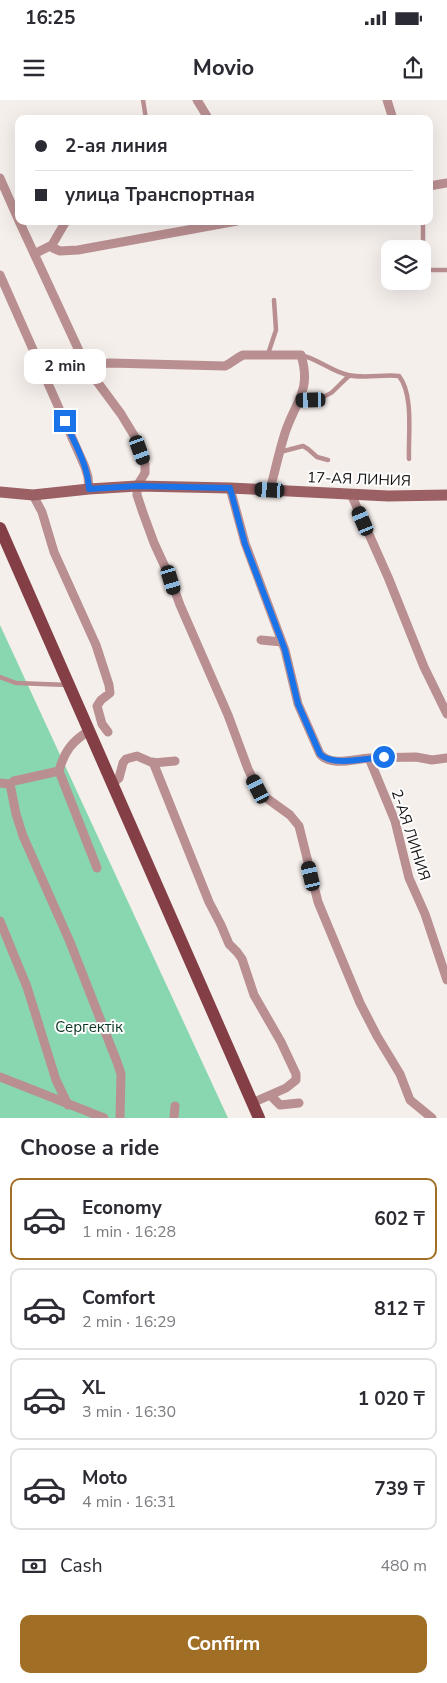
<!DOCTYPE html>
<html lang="en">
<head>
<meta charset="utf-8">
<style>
  :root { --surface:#fff; --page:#f2f2f3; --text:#2b2b33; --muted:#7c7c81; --line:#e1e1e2; --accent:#a16e25 }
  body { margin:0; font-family:"Nunito Sans",sans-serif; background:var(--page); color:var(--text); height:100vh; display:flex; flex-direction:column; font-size:19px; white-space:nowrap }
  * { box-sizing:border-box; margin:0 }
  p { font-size:16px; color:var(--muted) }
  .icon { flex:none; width:28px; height:28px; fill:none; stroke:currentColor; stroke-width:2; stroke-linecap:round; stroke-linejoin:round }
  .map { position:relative; height:1018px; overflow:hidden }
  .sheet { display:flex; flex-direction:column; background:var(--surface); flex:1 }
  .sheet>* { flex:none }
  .top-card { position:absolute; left:15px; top:15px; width:418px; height:110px; border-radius:10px; box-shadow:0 5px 20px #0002; display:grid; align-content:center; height:110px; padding:0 20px; background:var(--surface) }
  .tools { position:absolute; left:381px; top:140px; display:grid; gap:10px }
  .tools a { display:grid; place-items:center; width:50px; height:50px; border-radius:10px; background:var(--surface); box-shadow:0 5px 20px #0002; font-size:25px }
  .end { position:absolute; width:22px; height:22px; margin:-11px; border:6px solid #1a73e8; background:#fff; box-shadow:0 0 0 2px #fff }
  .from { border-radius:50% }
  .bubble { position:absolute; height:35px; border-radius:10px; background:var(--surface); box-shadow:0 5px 20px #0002; font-size:16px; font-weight:700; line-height:35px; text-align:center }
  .car { position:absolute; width:15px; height:30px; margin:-15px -8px; border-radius:6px; box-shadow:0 0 4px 1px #0007; background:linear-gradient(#222 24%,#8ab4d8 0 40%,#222 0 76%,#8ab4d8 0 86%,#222 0) }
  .top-card b { display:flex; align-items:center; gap:18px; height:48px; font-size:19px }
  .top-card b+b { border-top:1px solid var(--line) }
  .top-card i { width:12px; height:12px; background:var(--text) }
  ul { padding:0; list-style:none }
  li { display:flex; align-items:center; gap:15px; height:82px; margin:0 10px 8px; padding:0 10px; border:2px solid var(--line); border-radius:10px }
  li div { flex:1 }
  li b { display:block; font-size:19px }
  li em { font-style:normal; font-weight:700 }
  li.on { border-color:var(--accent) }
  li>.icon { width:45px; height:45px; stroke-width:1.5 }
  h2 { padding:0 20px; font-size:22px; line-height:60px }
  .pay { display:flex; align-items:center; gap:12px; height:55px; padding:0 20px; font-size:19px }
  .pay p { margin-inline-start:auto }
  .primary-button { display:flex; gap:10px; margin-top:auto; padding:10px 20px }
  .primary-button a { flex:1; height:58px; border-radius:10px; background:var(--accent); color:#fff; font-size:20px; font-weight:700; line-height:58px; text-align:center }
  .status { display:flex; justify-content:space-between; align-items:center; height:35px; padding:0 25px; background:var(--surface); direction:ltr }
  .status svg { height:14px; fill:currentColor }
  header { display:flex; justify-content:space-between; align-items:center; height:65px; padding:0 20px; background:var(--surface); font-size:22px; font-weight:700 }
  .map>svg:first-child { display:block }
  .green { fill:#89d7b0 }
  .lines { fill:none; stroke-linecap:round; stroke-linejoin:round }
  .lane { stroke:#b98f91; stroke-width:4.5 }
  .street { stroke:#b98f91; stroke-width:9 }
  .secondary { stroke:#9b6064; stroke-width:11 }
  .primary { stroke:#843e45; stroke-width:12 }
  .route { stroke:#1a73e8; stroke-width:6 }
  .labels { text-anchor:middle; stroke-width:4; stroke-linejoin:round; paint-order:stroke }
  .street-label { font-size:15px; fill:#110f0e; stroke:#fefdfd }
  .park-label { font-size:15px; fill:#093523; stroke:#fefdfd }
</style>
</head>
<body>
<div class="status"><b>16:25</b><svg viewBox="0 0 49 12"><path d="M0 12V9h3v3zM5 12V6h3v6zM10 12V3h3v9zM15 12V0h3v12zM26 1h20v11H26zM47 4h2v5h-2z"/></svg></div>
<header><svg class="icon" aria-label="menu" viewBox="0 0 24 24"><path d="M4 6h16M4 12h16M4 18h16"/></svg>Movio<svg class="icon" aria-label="share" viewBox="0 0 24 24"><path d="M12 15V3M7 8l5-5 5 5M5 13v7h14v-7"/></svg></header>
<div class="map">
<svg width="447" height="1018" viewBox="0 0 447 1018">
  <rect width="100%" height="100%" fill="#f5efec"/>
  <path class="green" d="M0 525 228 1018H0Z"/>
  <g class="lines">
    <path class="lane" d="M143 0 146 19
      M163 19 164 18
      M423 125V143L427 170H447
      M268 254 276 230 274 200
      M301 255C318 259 331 271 348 275 365 279 383 274 399 276 414 295 408 336 409 359
      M299 300C310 300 322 299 331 293 337 288 343 281 349 276
      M280 352 303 346 308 349 317 357 328 360
      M0 577 16 583 68 585"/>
    <path class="street" d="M197 0 208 18 206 19
      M387 0 393 19
      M0 78 19 121
      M429 86 447 83
      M19 121 87 268 121 314 135 337 145 364V373L137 386V395L143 413 154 443 171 480 180 505 228 615 248 669 258 689 265 697 290 715 299 726 318 802 360 903 377 936 400 974 410 1000 432 1018
      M52 145 53 148 60 151 78 150 237 121
      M34 154 52 145 66 121
      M0 175 85 367 88 377 89 389
      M85 265 110 263 225 266C232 263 236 258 243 255H301C312 291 295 302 285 333 279 352 275 371 270 390
      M230 388 245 443 285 550 298 604 320 654C331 667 354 659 369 658L395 721 409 778 425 814 447 880
      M351 394 388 477 424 567 447 614
      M33 395 42 412 54 452 96 545 109 585 110 593 101 600 97 606 102 624 108 632
      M261 540 282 542
      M369 658 416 657 432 660 447 658
      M153 662 209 802 221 825 229 844 237 852 242 859 254 895 281 942 296 974V980L286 988 252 1003
      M59 671 97 768
      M0 683 10 684 14 681 59 671C64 652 72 641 89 631
      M10 684 16 714 23 736 70 842 117 962 121 974 120 1018
      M112 684 119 678 123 663 126 659 137 656 153 663 175 661
      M0 821 27 887 56 980 68 1005
      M0 977 104 1018
      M273 994 272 997 280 1005 299 1003
      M174 1018 175 1006"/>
    <path class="secondary" d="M0 392 33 395 89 389 137 386 230 388 388 396 447 395"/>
    <path class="primary" d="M0 428 259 1018"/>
  </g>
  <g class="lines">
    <path class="route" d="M65 321C74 343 88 364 89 389L137 386 230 388 245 444 285 550 298 604 320 654C332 667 368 658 384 657"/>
  </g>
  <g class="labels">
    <g class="street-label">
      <text transform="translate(359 379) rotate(2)" y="5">17-АЯ ЛИНИЯ</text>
      <text transform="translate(411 735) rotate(72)" y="5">2-АЯ ЛИНИЯ</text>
    </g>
    <g class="park-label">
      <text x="89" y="932">Сергектік</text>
    </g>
  </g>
</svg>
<div class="tools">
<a><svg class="icon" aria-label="layers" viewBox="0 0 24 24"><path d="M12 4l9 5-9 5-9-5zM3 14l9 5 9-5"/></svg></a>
</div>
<i class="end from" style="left:384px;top:657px"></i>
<i class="end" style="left:65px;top:321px"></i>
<div class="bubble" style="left:24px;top:249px;width:82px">2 min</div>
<i class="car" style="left:311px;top:300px;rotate:269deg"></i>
<i class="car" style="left:140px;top:350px;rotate:160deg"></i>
<i class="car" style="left:270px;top:390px;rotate:273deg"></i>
<i class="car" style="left:363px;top:421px;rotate:337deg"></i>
<i class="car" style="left:171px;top:480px;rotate:163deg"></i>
<i class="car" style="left:258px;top:689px;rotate:333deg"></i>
<i class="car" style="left:311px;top:776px;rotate:347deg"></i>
<div class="top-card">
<b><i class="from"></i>2-ая линия</b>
<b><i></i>улица Транспортная</b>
</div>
</div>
<section class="sheet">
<h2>Choose a ride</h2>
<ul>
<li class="on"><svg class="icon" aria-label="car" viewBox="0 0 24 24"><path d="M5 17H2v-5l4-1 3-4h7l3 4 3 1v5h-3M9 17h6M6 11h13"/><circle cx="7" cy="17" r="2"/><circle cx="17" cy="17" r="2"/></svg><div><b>Economy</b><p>1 min · 16:28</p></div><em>602 ₸</em></li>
<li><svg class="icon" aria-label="car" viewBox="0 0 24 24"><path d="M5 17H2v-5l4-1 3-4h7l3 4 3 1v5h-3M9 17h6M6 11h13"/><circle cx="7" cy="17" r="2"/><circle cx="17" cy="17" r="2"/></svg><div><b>Comfort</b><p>2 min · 16:29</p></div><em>812 ₸</em></li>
<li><svg class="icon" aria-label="car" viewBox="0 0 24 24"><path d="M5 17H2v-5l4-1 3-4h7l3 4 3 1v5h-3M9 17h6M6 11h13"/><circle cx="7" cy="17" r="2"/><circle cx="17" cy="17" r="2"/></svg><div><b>XL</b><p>3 min · 16:30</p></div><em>1 020 ₸</em></li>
<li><svg class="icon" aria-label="car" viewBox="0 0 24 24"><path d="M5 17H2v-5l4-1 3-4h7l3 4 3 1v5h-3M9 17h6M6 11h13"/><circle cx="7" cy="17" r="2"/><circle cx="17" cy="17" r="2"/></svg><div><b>Moto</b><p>4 min · 16:31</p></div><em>739 ₸</em></li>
</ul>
<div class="pay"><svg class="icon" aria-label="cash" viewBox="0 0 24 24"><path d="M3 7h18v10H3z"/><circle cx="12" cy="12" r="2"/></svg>Cash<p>480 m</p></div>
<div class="primary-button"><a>Confirm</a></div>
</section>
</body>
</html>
